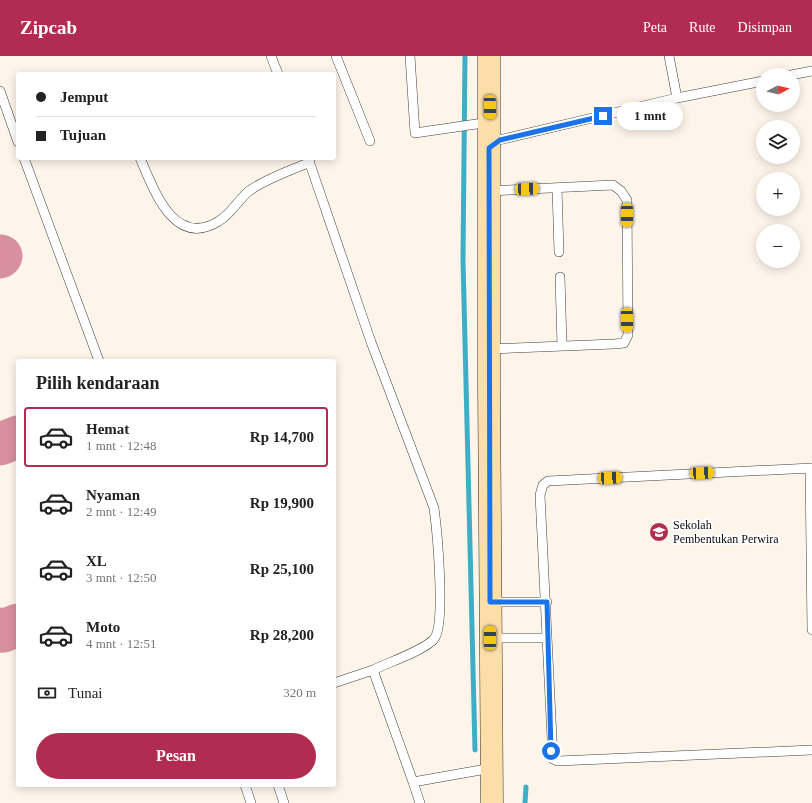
<!DOCTYPE html>
<html lang="id">
<head>
<meta charset="utf-8">
<style>
  :root { --surface:#fff; --page:#f6f6f6; --text:#222; --muted:#767676; --line:#e0e0e0; --accent:#b22b51 }
  body { margin:0; font-family:"Times New Roman",serif; background:var(--page); color:var(--text); height:100vh; display:flex; flex-direction:column; font-size:15px; white-space:nowrap }
  * { box-sizing:border-box; margin:0 }
  p { font-size:13px; color:var(--muted) }
  .icon { flex:none; width:22px; height:22px; fill:none; stroke:currentColor; stroke-width:2; stroke-linecap:round; stroke-linejoin:round }
  .map { position:relative; flex:1; overflow:hidden }
  .side { position:absolute; left:16px; top:303px; width:320px; height:428px; display:flex; flex-direction:column; background:var(--surface); border-radius:4px; box-shadow:0 2px 10px #0003 }
  .side>* { flex:none }
  .guide { position:absolute; left:16px; top:16px; width:320px; height:88px; border-radius:4px; box-shadow:0 2px 10px #0003; display:grid; align-content:center; height:88px; padding:0 20px; background:var(--surface) }
  .needle { width:26px; rotate:83deg }
  .buttons { position:absolute; left:756px; top:12px; display:grid; gap:8px }
  .buttons a { display:grid; place-items:center; width:44px; height:44px; border-radius:50%; background:var(--surface); box-shadow:0 2px 10px #0003; font-size:20px }
  .end { position:absolute; width:18px; height:18px; margin:-9px; border:5px solid #1a73e8; background:#fff; box-shadow:0 0 0 2px #fff }
  .from { border-radius:50% }
  .bubble { position:absolute; height:28px; border-radius:14px; background:var(--surface); box-shadow:0 2px 10px #0003; font-size:13px; font-weight:800; line-height:28px; text-align:center }
  .car { position:absolute; width:12px; height:24px; margin:-12px -6px; border-radius:5px; box-shadow:0 0 3px 1px #0007; background:linear-gradient(#f5c518 24%,#345 0 40%,#f5c518 0 76%,#345 0 86%,#f5c518 0) }
  .guide b { display:flex; align-items:center; gap:14px; height:38px; font-size:15px }
  .guide b+b { border-top:1px solid var(--line) }
  .guide i { width:10px; height:10px; background:var(--text) }
  ul { padding:0; list-style:none }
  li { display:flex; align-items:center; gap:12px; height:60px; margin:0 8px 6px; padding:0 12px; border:2px solid transparent; border-radius:4px }
  li div { flex:1 }
  li b { display:block; font-size:15px }
  li em { font-style:normal; font-weight:800 }
  li.selected { border-color:var(--accent) }
  li>.icon { width:36px; height:36px; stroke-width:1.5 }
  h2 { padding:0 20px; font-size:18px; line-height:48px }
  .pay { display:flex; align-items:center; gap:10px; height:44px; padding:0 20px; font-size:15px }
  .pay p { margin-inline-start:auto }
  .cta { display:flex; gap:8px; margin-top:auto; padding:8px 20px }
  .cta a { flex:1; height:46px; border-radius:24px; background:var(--accent); color:#fff; font-size:16px; font-weight:800; line-height:46px; text-align:center }
  header { display:flex; align-items:center; gap:24px; box-sizing:border-box; height:56px; padding:0 20px; background:var(--accent); color:#fff }
  header strong { font-size:19px }
  nav { display:flex; gap:22px; margin-inline-start:auto; font-size:14px }
  .map>svg:first-child { display:block }
  .lines { fill:none; stroke-linecap:round; stroke-linejoin:round }
  .stream { stroke:#3daec5; stroke-width:5 }
  .taxiway { stroke:#d8909e; stroke-width:43 }
  .lane-casing { stroke:#3e3e3e; stroke-width:10 }
  .secondary-casing { stroke:#2d2d2d; stroke-width:23 }
  .lane { stroke:#fff; stroke-width:9 }
  .secondary { stroke:#fbdea8; stroke-width:22 }
  .route { stroke:#1a73e8; stroke-width:5 }
  .labels { text-anchor:middle; stroke-width:4; stroke-linejoin:round; paint-order:stroke }
  .poi-label { font-size:12px; fill:#0b0b0b; stroke:#fff; text-anchor:start }
</style>
</head>
<body>
<header>
<strong>Zipcab</strong>
<nav><a>Peta</a><a>Rute</a><a>Disimpan</a></nav>
</header>
<div class="map">
<svg width="812" height="747" viewBox="0 0 812 747">
  <rect width="100%" height="100%" fill="#fef5ea"/>
  <g class="lines">
    <path class="stream" d="M465 0 463 204 475 694
      M525 747 526 731"/>
    <path class="taxiway" d="M0 201 1 200
      M0 388 18 381
      M0 573 3 575 18 569"/>
    <g class="lane-casing">
      <path id="lane" d="M271 0 278 18
        M336 0 370 85
        M410 0 415 77 490 66
        M669 0 677 42
        M791 19 812 15
        M0 35 18 86
        M491 90 499 84 677 42 763 25
        M24 102 99 305
        M140 102C154 134 174 193 219 165 231 158 238 144 249 135 267 122 290 115 310 106
        M308 102 371 286 434 452C437 474 446 569 434 583 425 594 387 607 373 614
        M557 132 559 196
        M560 221 562 290
        M488 293 614 288 624 287 628 279 627 144 621 135 613 129 489 135
        M810 412 812 574
        M812 412 548 425 543 429 540 439 553 703 558 705 812 694
        M490 546H547
        M490 582H547
        M334 627 373 614 413 726 492 712
        M413 726 420 747
        M245 729 251 747
        M278 729 284 747"/>
    </g>
    <g class="secondary-casing">
      <path id="secondary" d="M489 0V331L492 747"/>
    </g>
    <use href="#lane" class="lane"/>
    <use href="#secondary" class="secondary"/>
  </g>
  <g class="lines">
    <path class="route" d="M551 695 547 546H490L489 92 500 84 603 60"/>
  </g>
  <defs>
    <g id="school-disc" transform="scale(1)"><circle r="9.5" fill="#b22b51" stroke="#fff"/><path d="M0-5L7-2L0 1L-7-2ZM-4 1L0 2.5L4 1V4Q0 6-4 4Z" fill="#fff"/></g>
  </defs>
  <g fill-rule="evenodd">
    <use href="#school-disc" x="659" y="476"/>
  </g>
  <g class="labels">
    <g class="poi-label">
      <text x="673" y="473">Sekolah<tspan x="673" dy="14">Pembentukan Perwira</tspan></text>
    </g>
  </g>
</svg>
<div class="buttons">
<a><svg class="needle" viewBox="-14 -14 28 28"><path d="M0-13l5 13h-10z" fill="#e53935"/><path d="M0 13l5-13h-10z" fill="#767676"/></svg></a>
<a><svg class="icon" aria-label="layers" viewBox="0 0 24 24"><path d="M12 4l9 5-9 5-9-5zM3 14l9 5 9-5"/></svg></a>
<a>+</a>
<a>−</a>
</div>
<i class="end from" style="left:551px;top:695px"></i>
<i class="end" style="left:603px;top:60px"></i>
<div class="bubble" style="left:617px;top:46px;width:66px">1 mnt</div>
<i class="car" style="left:490px;top:51px;rotate:179deg"></i>
<i class="car" style="left:527px;top:133px;rotate:88deg"></i>
<i class="car" style="left:627px;top:159px;rotate:180deg"></i>
<i class="car" style="left:627px;top:264px;rotate:179deg"></i>
<i class="car" style="left:702px;top:417px;rotate:87deg"></i>
<i class="car" style="left:610px;top:422px;rotate:87deg"></i>
<i class="car" style="left:490px;top:582px;rotate:0deg"></i>
<div class="guide">
<b><i class="from"></i>Jemput</b>
<b><i></i>Tujuan</b>
</div>
<section class="side">
<h2>Pilih kendaraan</h2>
<ul>
<li class="selected"><svg class="icon" aria-label="car" viewBox="0 0 24 24"><path d="M5 17H2v-5l4-1 3-4h7l3 4 3 1v5h-3M9 17h6M6 11h13"/><circle cx="7" cy="17" r="2"/><circle cx="17" cy="17" r="2"/></svg><div><b>Hemat</b><p>1 mnt · 12:48</p></div><em>Rp 14,700</em></li>
<li><svg class="icon" aria-label="car" viewBox="0 0 24 24"><path d="M5 17H2v-5l4-1 3-4h7l3 4 3 1v5h-3M9 17h6M6 11h13"/><circle cx="7" cy="17" r="2"/><circle cx="17" cy="17" r="2"/></svg><div><b>Nyaman</b><p>2 mnt · 12:49</p></div><em>Rp 19,900</em></li>
<li><svg class="icon" aria-label="car" viewBox="0 0 24 24"><path d="M5 17H2v-5l4-1 3-4h7l3 4 3 1v5h-3M9 17h6M6 11h13"/><circle cx="7" cy="17" r="2"/><circle cx="17" cy="17" r="2"/></svg><div><b>XL</b><p>3 mnt · 12:50</p></div><em>Rp 25,100</em></li>
<li><svg class="icon" aria-label="car" viewBox="0 0 24 24"><path d="M5 17H2v-5l4-1 3-4h7l3 4 3 1v5h-3M9 17h6M6 11h13"/><circle cx="7" cy="17" r="2"/><circle cx="17" cy="17" r="2"/></svg><div><b>Moto</b><p>4 mnt · 12:51</p></div><em>Rp 28,200</em></li>
</ul>
<div class="pay"><svg class="icon" aria-label="cash" viewBox="0 0 24 24"><path d="M3 7h18v10H3z"/><circle cx="12" cy="12" r="2"/></svg>Tunai<p>320 m</p></div>
<div class="cta"><a>Pesan</a></div>
</section>
</div>
</body>
</html>
